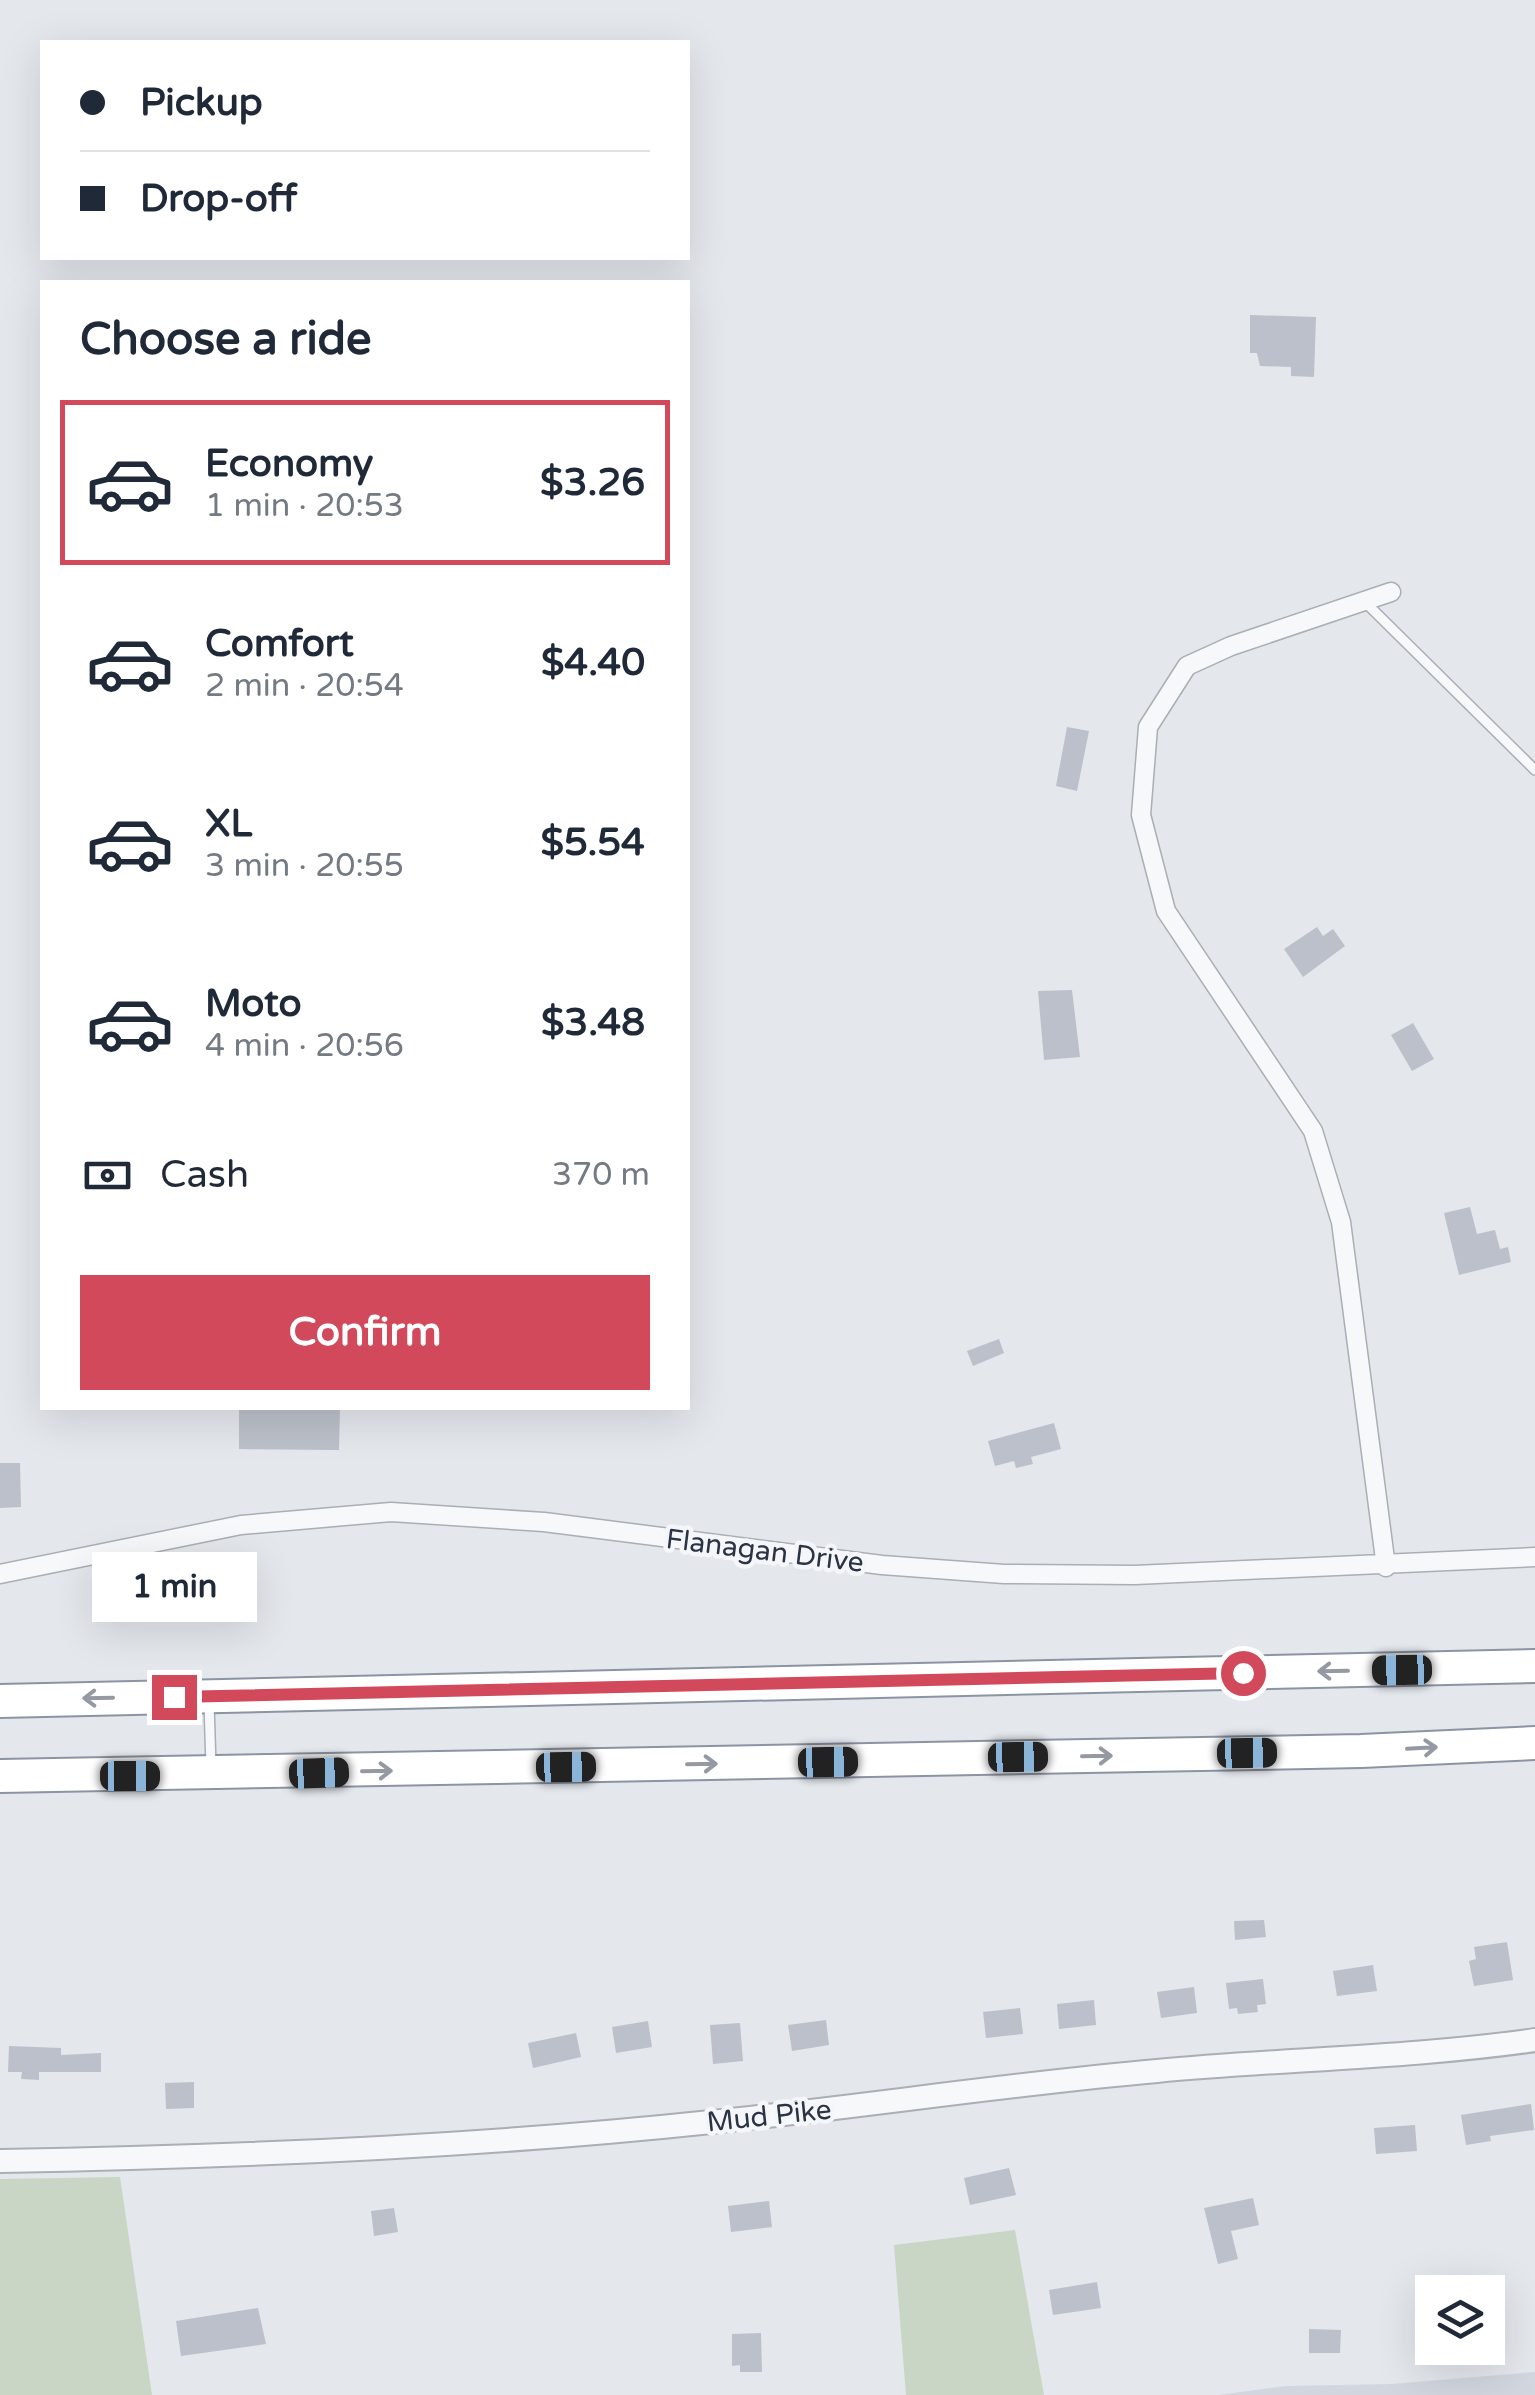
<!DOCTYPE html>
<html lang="en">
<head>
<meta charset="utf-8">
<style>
  :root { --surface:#fff; --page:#f6f6f7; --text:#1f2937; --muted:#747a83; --line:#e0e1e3; --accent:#d1495b }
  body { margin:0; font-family:"Varela Round",sans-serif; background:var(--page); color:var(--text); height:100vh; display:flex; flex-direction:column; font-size:38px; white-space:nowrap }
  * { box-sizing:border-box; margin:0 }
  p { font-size:32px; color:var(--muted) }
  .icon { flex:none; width:55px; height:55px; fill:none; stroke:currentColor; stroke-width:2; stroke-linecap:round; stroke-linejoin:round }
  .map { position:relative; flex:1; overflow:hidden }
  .details { position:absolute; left:40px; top:280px; width:650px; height:1130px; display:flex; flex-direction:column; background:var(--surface); border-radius:0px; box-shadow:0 10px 40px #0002 }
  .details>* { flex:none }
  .guide { position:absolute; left:40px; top:40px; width:650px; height:220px; border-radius:0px; box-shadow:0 10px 40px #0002; display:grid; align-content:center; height:220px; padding:0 40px; background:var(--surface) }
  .tools { position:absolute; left:1415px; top:2275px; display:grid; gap:20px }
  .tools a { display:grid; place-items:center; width:90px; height:90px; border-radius:0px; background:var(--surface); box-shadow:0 10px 40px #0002; font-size:50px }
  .end { position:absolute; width:45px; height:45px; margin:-22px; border:12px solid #d1495b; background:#fff; box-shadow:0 0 0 5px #fff }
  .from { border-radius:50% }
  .bubble { position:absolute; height:70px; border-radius:0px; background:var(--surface); box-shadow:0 10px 40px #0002; font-size:32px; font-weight:700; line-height:70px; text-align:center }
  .car { position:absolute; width:30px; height:60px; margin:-30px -15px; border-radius:12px; box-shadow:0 0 8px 2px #0007; background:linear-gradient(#222 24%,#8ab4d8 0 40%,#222 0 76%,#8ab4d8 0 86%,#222 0) }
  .guide b { display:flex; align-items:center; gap:35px; height:95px; font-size:38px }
  .guide b+b { border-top:2px solid var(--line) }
  .guide i { width:25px; height:25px; background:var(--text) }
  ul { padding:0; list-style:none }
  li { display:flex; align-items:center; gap:30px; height:165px; margin:0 20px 15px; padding:0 20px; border:5px solid transparent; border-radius:0px }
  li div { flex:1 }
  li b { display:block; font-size:38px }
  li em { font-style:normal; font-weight:700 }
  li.selected { border-color:var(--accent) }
  li>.icon { width:90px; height:90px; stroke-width:1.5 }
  h2 { padding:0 40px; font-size:45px; line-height:120px }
  .pay { display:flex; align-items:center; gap:25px; height:110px; padding:0 40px; font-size:38px }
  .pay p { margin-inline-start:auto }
  .button { display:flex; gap:20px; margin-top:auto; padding:20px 40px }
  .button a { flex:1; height:115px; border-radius:0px; background:var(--accent); color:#fff; font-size:40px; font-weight:700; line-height:115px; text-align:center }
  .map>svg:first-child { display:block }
  .built { fill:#d2d6de }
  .green { fill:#c9d6c5 }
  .building { fill:#bbc0ca }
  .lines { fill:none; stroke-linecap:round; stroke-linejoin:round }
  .service-casing { stroke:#a9aeb7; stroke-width:12 }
  .minor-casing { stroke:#a9aeb7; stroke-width:21 }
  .tertiary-casing { stroke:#a9aeb7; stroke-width:26 }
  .motorway-casing { stroke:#8b94a3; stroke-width:36 }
  .service { stroke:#f7f8fa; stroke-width:9 }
  .minor { stroke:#f7f8fa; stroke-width:18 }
  .tertiary { stroke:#f7f8fa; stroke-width:22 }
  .motorway { stroke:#fff; stroke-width:32 }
  .oneway { stroke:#959aa2 }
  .route { stroke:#d1495b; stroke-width:12 }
  .labels { text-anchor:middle; stroke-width:9; stroke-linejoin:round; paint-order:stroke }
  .street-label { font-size:28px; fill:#2b3445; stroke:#f4f6f9 }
</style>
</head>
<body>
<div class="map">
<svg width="1535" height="2395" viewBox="0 0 1535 2395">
  <rect width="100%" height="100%" fill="#e4e7ec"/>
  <path class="built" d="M1535 2372V2395H1219L1285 2386 1392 2384Z"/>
  <path class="green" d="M120 2177 152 2395H0V2179Z
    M1015 2230 1044 2395H906L894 2245Z"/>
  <path class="building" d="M1250 315 1316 317 1314 377 1291 376V367L1260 366 1257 353H1250Z
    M1067 727 1089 731 1077 791 1056 786Z
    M1317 927 1323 936 1333 929 1345 946 1303 977 1284 949Z
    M1072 990 1080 1057 1044 1060 1038 991Z
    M1413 1023 1434 1059 1412 1071 1391 1035Z
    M1470 1207 1477 1234 1495 1230 1500 1249 1508 1247 1511 1262 1459 1275 1444 1213Z
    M999 1339 1004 1353 973 1366 967 1351Z
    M239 1408H340L339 1450 239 1449Z
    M1054 1423 1061 1449 1031 1457 1033 1464 1016 1468 1014 1461 995 1466 988 1441Z
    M0 1463H20L21 1507 0 1508Z
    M1264 1920 1266 1937 1235 1940 1234 1921Z
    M1507 1942 1513 1980 1474 1986 1469 1961 1476 1959 1474 1947Z
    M1373 1965 1377 1991 1337 1996 1333 1971Z
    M1263 1979 1266 2004 1257 2005 1258 2012 1238 2014 1237 2008 1229 2009 1226 1983Z
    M1194 1987 1197 2013 1161 2018 1157 1992Z
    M1094 2000 1096 2025 1059 2029 1057 2004Z
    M1020 2008 1023 2034 986 2038 983 2012Z
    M826 2020 829 2045 792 2051 788 2025Z
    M648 2021 652 2047 616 2053 612 2027Z
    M740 2023 743 2061 713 2064 710 2025Z
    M576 2033 581 2057 533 2068 528 2043Z
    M9 2046 61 2048V2055L101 2053V2072H39V2080L21 2079 22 2072H8Z
    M194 2082V2108L166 2109 165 2083Z
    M1531 2104 1534 2130 1490 2136 1491 2141 1466 2145 1461 2115Z
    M1415 2125 1417 2151 1376 2154 1374 2128Z
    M1009 2168 1016 2195 970 2205 964 2178Z
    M1253 2198 1259 2225 1231 2231 1238 2259 1218 2264 1204 2208Z
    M769 2201 772 2227 731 2232 728 2206Z
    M394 2208 398 2232 374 2236 371 2211Z
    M1097 2282 1101 2308 1053 2315 1049 2290Z
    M258 2308 266 2344 181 2356 176 2321Z
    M1309 2329 1341 2330 1340 2353H1309Z
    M761 2333 762 2372H740V2365L732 2366V2334Z"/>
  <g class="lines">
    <g class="service-casing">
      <path id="service" d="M1366 603 1535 770
        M209 1703 211 1767"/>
    </g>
    <g class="minor-casing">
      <path id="minor" d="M1386 1567 1341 1222 1313 1131 1166 911 1141 815 1148 727 1187 666 1231 646 1391 592
        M0 1574 241 1525 391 1512 544 1522 882 1565 1004 1574 1135 1575 1535 1557"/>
    </g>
    <g class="tertiary-casing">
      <path id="tertiary" d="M0 2161C237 2157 475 2147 711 2122 860 2107 1008 2084 1157 2071 1283 2059 1409 2058 1535 2040"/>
    </g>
    <g class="motorway-casing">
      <path id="motorway" d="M0 1701 1535 1666
        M0 1776 1361 1751 1535 1743"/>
    </g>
    <use href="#service" class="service"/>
    <use href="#minor" class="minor"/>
    <use href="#tertiary" class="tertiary"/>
    <use href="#motorway" class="motorway"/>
  </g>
  <defs><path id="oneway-shaft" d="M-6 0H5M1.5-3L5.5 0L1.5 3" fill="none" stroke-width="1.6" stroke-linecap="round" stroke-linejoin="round" transform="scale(2.5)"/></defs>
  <g class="oneway">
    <use href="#oneway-shaft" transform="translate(1333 1671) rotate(179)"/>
    <use href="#oneway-shaft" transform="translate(98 1698) rotate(179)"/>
    <use href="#oneway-shaft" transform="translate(1422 1748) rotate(-3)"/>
    <use href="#oneway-shaft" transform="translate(1097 1756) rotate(-1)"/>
    <use href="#oneway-shaft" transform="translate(702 1764) rotate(-1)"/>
    <use href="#oneway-shaft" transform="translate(377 1771) rotate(-1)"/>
  </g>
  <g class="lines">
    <path class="route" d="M174 1697 1243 1673"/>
  </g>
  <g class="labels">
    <g class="street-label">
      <text transform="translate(765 1550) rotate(7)" y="10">Flanagan Drive</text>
      <text transform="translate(769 2115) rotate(-6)" y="10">Mud Pike</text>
    </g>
  </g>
</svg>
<div class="tools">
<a><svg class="icon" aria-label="layers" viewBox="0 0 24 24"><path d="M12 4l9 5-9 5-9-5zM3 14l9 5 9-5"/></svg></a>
</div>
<i class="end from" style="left:1243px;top:1673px"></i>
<i class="end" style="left:174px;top:1697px"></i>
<div class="bubble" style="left:92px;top:1552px;width:165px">1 min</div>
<i class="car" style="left:1402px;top:1670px;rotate:269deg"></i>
<i class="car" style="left:1247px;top:1753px;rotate:89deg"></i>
<i class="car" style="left:1018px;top:1757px;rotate:89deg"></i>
<i class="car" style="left:828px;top:1762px;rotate:89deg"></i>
<i class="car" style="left:566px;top:1767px;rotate:89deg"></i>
<i class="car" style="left:319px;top:1773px;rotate:88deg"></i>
<i class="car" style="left:130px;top:1776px;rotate:90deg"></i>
<div class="guide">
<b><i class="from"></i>Pickup</b>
<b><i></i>Drop-off</b>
</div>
<section class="details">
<h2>Choose a ride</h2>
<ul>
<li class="selected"><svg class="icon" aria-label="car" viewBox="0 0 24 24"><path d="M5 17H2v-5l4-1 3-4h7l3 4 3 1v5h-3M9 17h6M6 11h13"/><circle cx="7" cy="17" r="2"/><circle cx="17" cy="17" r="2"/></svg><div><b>Economy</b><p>1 min · 20:53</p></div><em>$3.26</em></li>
<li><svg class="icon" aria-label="car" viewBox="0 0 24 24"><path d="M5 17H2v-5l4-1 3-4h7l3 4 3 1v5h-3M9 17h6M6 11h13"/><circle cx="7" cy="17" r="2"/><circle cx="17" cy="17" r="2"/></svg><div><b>Comfort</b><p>2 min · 20:54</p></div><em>$4.40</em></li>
<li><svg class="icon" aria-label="car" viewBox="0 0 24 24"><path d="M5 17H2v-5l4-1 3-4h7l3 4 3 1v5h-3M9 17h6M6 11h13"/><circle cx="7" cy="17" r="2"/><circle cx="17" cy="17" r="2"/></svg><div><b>XL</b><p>3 min · 20:55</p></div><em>$5.54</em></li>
<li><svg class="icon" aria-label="car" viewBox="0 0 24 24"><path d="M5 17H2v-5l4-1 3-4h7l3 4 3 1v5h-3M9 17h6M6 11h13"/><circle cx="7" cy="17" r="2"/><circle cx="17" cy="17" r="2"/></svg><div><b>Moto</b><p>4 min · 20:56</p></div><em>$3.48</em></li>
</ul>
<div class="pay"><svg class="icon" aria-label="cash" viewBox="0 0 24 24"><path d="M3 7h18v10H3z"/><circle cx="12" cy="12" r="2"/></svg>Cash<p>370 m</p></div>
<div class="button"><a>Confirm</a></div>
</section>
</div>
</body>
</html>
